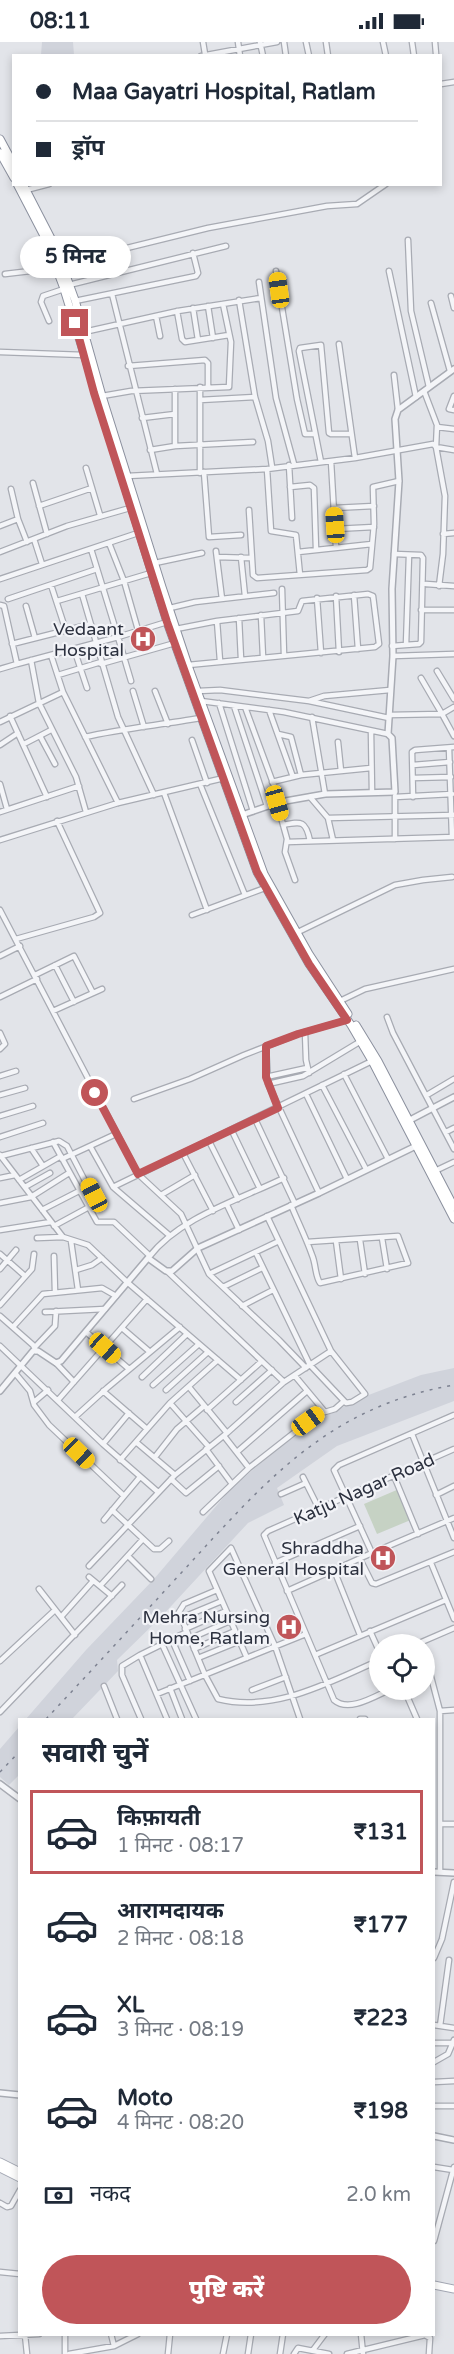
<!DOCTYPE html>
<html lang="hi">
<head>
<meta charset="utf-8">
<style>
  :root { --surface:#fff; --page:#f6f6f7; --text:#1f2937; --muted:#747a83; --line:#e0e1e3; --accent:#c05559 }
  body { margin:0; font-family:"Varela Round","Noto Sans Devanagari",sans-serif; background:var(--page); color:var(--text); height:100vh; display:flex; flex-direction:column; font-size:22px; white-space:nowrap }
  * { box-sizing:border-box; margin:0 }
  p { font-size:20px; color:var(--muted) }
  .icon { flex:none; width:33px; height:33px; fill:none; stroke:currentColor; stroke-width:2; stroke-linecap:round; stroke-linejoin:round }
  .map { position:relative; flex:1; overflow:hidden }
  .side { position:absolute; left:18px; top:1676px; width:417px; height:618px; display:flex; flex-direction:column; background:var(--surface); border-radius:0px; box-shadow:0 3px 9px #0003 }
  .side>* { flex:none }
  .guide { position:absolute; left:12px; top:12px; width:430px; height:132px; border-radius:0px; box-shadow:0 3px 9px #0003; display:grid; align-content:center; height:132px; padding:0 24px; background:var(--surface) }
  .tools { position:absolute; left:369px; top:1592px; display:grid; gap:12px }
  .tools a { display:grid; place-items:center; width:66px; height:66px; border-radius:50%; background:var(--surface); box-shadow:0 3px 9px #0003; font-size:30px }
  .end { position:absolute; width:27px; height:27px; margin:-14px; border:8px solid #c05559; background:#fff; box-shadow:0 0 0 3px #fff }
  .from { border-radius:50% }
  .bubble { position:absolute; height:42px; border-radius:21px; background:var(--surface); box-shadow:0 3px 9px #0003; font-size:20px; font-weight:800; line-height:42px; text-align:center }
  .car { position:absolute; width:18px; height:36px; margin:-18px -9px; border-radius:8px; box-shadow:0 0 4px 2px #0007; background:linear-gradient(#f5c518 24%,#345 0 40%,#f5c518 0 76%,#345 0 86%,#f5c518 0) }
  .guide b { display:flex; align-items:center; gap:21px; height:57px; font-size:22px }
  .guide b+b { border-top:2px solid var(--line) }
  .guide i { width:15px; height:15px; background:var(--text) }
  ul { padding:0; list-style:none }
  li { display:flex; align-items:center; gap:18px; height:84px; margin:0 12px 9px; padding:0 12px; border:3px solid transparent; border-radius:0px }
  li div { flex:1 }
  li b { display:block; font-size:22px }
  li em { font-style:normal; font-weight:800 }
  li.active { border-color:var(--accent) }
  li>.icon { width:54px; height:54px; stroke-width:1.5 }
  h2 { padding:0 24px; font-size:27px; line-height:72px }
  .pay { display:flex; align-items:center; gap:15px; height:66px; padding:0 24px; font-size:22px }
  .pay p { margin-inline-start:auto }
  .cta { display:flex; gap:12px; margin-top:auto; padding:12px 24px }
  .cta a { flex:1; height:69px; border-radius:36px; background:var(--accent); color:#fff; font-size:24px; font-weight:800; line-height:69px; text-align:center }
  .status { display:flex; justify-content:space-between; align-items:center; height:42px; padding:0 30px; background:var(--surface); direction:ltr }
  .status svg { height:16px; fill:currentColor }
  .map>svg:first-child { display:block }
  .built { fill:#d0d3db }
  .green { fill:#c6d2c4 }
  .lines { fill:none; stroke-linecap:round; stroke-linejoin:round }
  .minor-casing { stroke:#a8abb3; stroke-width:7 }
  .tertiary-casing { stroke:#a8abb3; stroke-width:8 }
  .primary-casing { stroke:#a3a7b3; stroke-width:9 }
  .trunk-casing { stroke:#8b909e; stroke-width:9 }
  .minor { stroke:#f4f5f8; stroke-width:4.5 }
  .tertiary { stroke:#f4f5f8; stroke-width:5 }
  .primary { stroke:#fff; stroke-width:7 }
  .trunk { stroke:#fff; stroke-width:7 }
  .rail { stroke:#7d8291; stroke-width:1.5; stroke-dasharray:3 6; stroke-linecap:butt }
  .route { stroke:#c05559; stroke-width:8 }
  .labels { text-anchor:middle; stroke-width:4.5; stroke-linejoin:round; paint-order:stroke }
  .poi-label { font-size:18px; fill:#2c313f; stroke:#f2f3f7; text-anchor:end }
  .street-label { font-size:18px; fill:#2c313f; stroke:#f2f3f7 }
</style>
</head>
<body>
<div class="status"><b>08:11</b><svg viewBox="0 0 49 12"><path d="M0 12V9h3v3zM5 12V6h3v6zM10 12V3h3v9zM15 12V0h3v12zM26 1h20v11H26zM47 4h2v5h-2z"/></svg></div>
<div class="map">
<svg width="454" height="2312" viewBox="0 0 454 2312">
  <rect width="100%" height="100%" fill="#e2e4e9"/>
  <path class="built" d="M42 0H73L74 13H41Z
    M454 1326V1359L337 1404 277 1446 284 1463 248 1481 161 1575 117 1618 118 1629 72 1677H26L86 1608 154 1537 229 1449 274 1409 329 1372 366 1354 421 1333Z
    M19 1685V1733L9 1743 0 1735V1707Z"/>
  <path class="green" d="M399 1447 413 1477 377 1492 364 1462Z"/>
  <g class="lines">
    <g class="minor-casing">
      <path id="minor" d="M203 0 205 12
        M238 0 240 14
        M260 0 263 14
        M284 0 286 14
        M306 0 309 14
        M326 0 328 14
        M383 0 386 14
        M412 0 414 14
        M435 0 436 12
        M201 14 277 0
        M441 42 454 40
        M26 148 49 142
        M408 198 411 269 429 345
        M62 222 208 186 327 164 357 162 386 142
        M276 229 297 357 305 392H315
        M389 229 416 355
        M5 232 56 226
        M259 240 276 356 294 422
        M69 243 226 204
        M112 252 157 432
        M451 254 454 266
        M239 258 255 355 268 399 272 425
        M75 259 196 234 198 231 193 211
        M431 261 450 329
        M208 264 213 296
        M193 266 198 298
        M177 269 182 297 185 300 229 293
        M156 274 160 294
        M49 279 41 260 43 254 64 247
        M84 290 178 269 261 256
        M339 302 355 416
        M0 310 84 313
        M128 324 205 318 208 321V345
        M394 333 398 368
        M175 347V404
        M424 349 437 383 436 405 445 454 443 512 439 544
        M102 354 131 349 229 345 231 300 223 262
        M454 354 449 367 454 368
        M200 358 255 355
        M142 376 175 372
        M437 385 454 387
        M150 408 175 404 253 400
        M331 419 336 505
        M321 420 299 309 300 306 321 303 329 391 331 392H351
        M289 423 292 476
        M86 426 100 473
        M267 427 271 489 296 493 300 533
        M204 430 209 495 241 493
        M200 431V345
        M127 434 267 427 355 416 433 402 436 405 454 408
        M33 441 47 492
        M290 445 310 443 314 446 316 507
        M11 447 18 477 27 500
        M39 464 92 446
        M334 466 374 464
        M249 468 253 533 257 536 367 528 370 526 374 482 373 445 399 439
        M0 484 18 477
        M335 487 374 485
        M443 492 454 491
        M34 497 42 522
        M109 501 124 539 138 588
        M91 507 118 595 167 580
        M216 509 222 557
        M0 510 67 484 130 466
        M298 510 372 502
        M217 515 251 516
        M241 515 245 554
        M155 521 202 511
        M0 537 138 491
        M426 542 454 544
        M51 543 66 589
        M282 547 284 613
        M82 552 118 675 154 753
        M354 553 358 607
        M336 554 339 610
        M317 556 321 611
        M8 557 97 527
        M57 559 151 531
        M0 563 4 564 17 622 118 595 131 639
        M26 564 35 596
        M170 566 195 560 274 551
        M421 568H454
        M261 573 263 615
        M239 576 241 617
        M217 579 220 619
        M176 587 217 579 298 569 302 559 368 552 373 554 379 602 375 605 188 623
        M12 602 91 582
        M406 603 409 513
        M392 604 419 602 421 600 423 516 421 513 394 512
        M74 607 87 646
        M51 613 63 650 118 761
        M393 614 454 612
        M31 618 39 661 76 735 86 770
        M101 622 175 601
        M0 627 17 622
        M437 629 454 657
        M58 633 101 620
        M421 636 442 672 454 665
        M133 649 144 685
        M155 649 168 682
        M198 649 220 648 309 659 389 676
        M201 659 284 670 388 692
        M309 659 324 654 390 648
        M219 661 253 769
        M234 664 267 764
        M245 665 280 760
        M269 668 293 735
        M389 673 442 672 454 694
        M10 674 47 755
        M312 675 325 752
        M0 680 63 650
        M371 689 372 750
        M278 692 291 695 301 733
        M40 694 55 722
        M85 695C123 686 162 683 200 676
        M192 698 207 741
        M338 700 341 729
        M24 702 51 688
        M0 703 18 691
        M449 706 452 795
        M413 723 450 720
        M413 736 451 735
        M272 740 301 733 371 726
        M0 742 7 767
        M200 742 245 853
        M164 751 207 868
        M395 754V797
        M310 755 328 776 333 798
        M395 755 452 752
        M413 755 412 710 415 708 454 705
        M277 761 287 797 285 810 295 838
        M0 770 79 744
        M328 776 454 773
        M283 783C302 779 306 779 310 799
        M0 798 118 761 224 736
        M287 800 454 795
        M0 868 138 1132 181 1172 209 1232 279 1298 306 1326
        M192 873 265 846
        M296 891 395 843 423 838 452 835
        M16 897 94 875 100 871 57 779
        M0 914 20 904
        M55 923 74 960
        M35 933 74 914 93 951
        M0 955 37 937
        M340 959 365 947 454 927
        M53 969 102 947
        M387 975 393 991 454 1107
        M305 990 306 1018 309 1031
        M0 991 5 1002 0 1007
        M266 1004 268 1042 319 1151
        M344 1032 388 1117
        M0 1034 16 1029
        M266 1035 307 1026
        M268 1042 303 1034 361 999
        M322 1043 366 1127
        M306 1052 347 1137
        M0 1053 25 1046
        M427 1053 454 1037
        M134 1057 190 1037 244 1013 298 992 347 978
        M0 1074 33 1064
        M255 1077 295 1162
        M232 1089 260 1147
        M446 1090 454 1086
        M0 1095 43 1081
        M209 1099 238 1157
        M53 1100 97 1180H114L150 1214
        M90 1104 113 1145 169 1193
        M31 1106 43 1124
        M183 1111 213 1169
        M0 1113 63 1195 88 1203 127 1240 241 1338
        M1 1114 59 1099 67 1104 95 1158 89 1165 54 1184
        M62 1117 116 1092
        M437 1128 454 1120
        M0 1136 15 1133
        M19 1138 61 1114
        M25 1145 50 1131
        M113 1145 372 1019
        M161 1153 195 1133
        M0 1161 31 1155 69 1131
        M227 1163 239 1188
        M291 1163C298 1180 306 1196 312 1213 316 1222 315 1234 320 1241L408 1221 398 1194 307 1200
        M42 1168 79 1149
        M0 1188 51 1180
        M37 1196 63 1195
        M382 1196 387 1227
        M360 1198 365 1232
        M71 1199 78 1248
        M336 1199 341 1237
        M256 1211 310 1323 346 1361 352 1360 365 1352 331 1309 267 1174
        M0 1212 25 1234
        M54 1214 55 1250
        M149 1215C180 1175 239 1158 284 1136
        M0 1227 16 1208
        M76 1228 92 1223 102 1216
        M168 1230 284 1340
        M209 1232 279 1199
        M223 1245 262 1226
        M0 1263 32 1227 34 1212
        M242 1264 273 1248
        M45 1270 105 1267
        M0 1274 33 1303 36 1309
        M13 1285 43 1252 102 1246 116 1254
        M122 1286 150 1310
        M86 1290 129 1327
        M0 1304 103 1402 158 1450
        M35 1305 55 1284 56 1269
        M56 1321 74 1340
        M15 1331 30 1349 34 1363 49 1383 124 1454
        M295 1334 325 1370 335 1367 343 1360
        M142 1335 187 1292
        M153 1343 199 1302
        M189 1345 227 1391
        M166 1348 208 1310
        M103 1349 147 1387
        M58 1358 147 1257
        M34 1360 48 1348
        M236 1360 272 1328
        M170 1361 209 1405
        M207 1368 262 1319
        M454 1373 339 1423 334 1428 372 1511 454 1476
        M75 1375 107 1346 180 1285
        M412 1392 454 1496
        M224 1394 249 1426
        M136 1400 175 1433
        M103 1402 129 1371
        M206 1407 232 1442
        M237 1410 307 1349
        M155 1415 177 1387 204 1364
        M120 1418 170 1361 218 1318
        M394 1434 418 1492
        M303 1435 319 1467
        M171 1437 186 1451 219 1424
        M281 1452 306 1441
        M436 1453 454 1444
        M112 1468 154 1507H160L169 1499
        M203 1470 249 1426 323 1368
        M104 1478 140 1435
        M128 1514 151 1537
        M360 1517 372 1541 376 1542 454 1510
        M275 1521 360 1484
        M431 1521 454 1577
        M89 1524 175 1433 227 1391 284 1340 331 1309
        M334 1528 360 1593
        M89 1535 112 1554
        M100 1544 143 1497
        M39 1547 75 1593
        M217 1548 184 1562 179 1570 205 1633 218 1657C275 1671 329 1640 380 1618
        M287 1549 372 1511
        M61 1575 93 1539
        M181 1576 222 1559
        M185 1587 226 1569
        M370 1589 380 1611
        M189 1597 230 1579
        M172 1598 190 1639
        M162 1602 196 1677
        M417 1602 454 1586
        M194 1607 235 1589
        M140 1613 167 1677
        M315 1613 446 1558
        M198 1616 240 1599
        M247 1616 209 1529 231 1506 275 1604 300 1677
        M0 1619 55 1568
        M424 1619 430 1631 424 1633
        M430 1631 440 1669V1830
        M104 1644 117 1677
        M170 1646 182 1677
        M391 1647C375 1654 349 1671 334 1658L264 1493 268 1489 454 1407
        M404 1647 417 1677
        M252 1648 286 1635
        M157 1652 306 1592
        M440 1669 454 1668
        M0 1670 122 1543
        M141 1677 122 1633V1624L140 1613 187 1590
        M360 1677H365
        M441 1782H454
        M434 1916 442 1897 454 1840
        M434 1983 454 1986
        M440 1984 449 1918
        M434 2001H454
        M434 2020 448 2012 454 1998
        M434 2040 454 2039
        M434 2064H454
        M434 2125 453 2128
        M0 2161 7 2165 11 2164 20 2148
        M434 2199 454 2125
        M0 2230 20 2232
        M111 2292 114 2304
        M361 2292 363 2312
        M25 2293 27 2312
        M0 2294 39 2292
        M313 2308 325 2292
        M65 2312V2292
        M69 2312 114 2304 138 2292
        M168 2312 170 2292
        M223 2312 227 2292
        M248 2312 251 2292
        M280 2312 283 2292
        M294 2312 298 2306 329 2312
        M347 2312 425 2293 430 2296 429 2312"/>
    </g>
    <g class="tertiary-casing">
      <path id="tertiary" d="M239 774 280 760 325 752 395 750 392 696 388 692 393 614 392 547 399 439 395 377 398 368 454 327
        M410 1078 454 1055
        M0 1349 33 1309H38L56 1321 61 1319 148 1216 166 1229H172L198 1206 319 1151 418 1103
        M0 1742 20 1757
        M434 1830 454 1831
        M0 2051 20 2053
        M434 2094 454 2098"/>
    </g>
    <g class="primary-casing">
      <path id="primary" d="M0 2120 20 2130
        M0 2126 20 2136
        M434 2243 454 2247"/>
    </g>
    <g class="trunk-casing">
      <path id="trunk" d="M0 97 14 123
        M0 111 14 136
        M17 142 44 194 63 244 167 580 257 830 309 922 351 983 372 1019 454 1177
        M23 142 56 206 75 258 102 354 162 545 190 629 264 832 309 912 348 972
        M356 983 378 1019 454 1165"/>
    </g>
    <use href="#minor" class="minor"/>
    <use href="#tertiary" class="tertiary"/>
    <use href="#primary" class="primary"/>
    <use href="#trunk" class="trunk"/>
    <path class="rail" d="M46 1677C92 1628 137 1579 182 1530 265 1440 327 1365 454 1343
      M0 1730 20 1709"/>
  </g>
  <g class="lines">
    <path class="route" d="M75 281 94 351 167 580 257 830 309 922 347 978 298 992 266 1004V1035L278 1066 138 1132 95 1051"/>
  </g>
  <defs>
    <g id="hospital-disc" transform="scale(1.35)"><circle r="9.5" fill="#c05559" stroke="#f2f3f7"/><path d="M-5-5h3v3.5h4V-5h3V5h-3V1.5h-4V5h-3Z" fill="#fff"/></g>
  </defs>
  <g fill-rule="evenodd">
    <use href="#hospital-disc" x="143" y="597"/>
    <use href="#hospital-disc" x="383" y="1516"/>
    <use href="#hospital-disc" x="289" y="1585"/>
  </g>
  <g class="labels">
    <g class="poi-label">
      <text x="124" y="593">Vedaant<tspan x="124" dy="21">Hospital</tspan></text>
      <text x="364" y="1512">Shraddha<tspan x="364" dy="21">General Hospital</tspan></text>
      <text x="270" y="1581">Mehra Nursing<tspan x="270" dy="21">Home, Ratlam</tspan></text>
    </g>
    <g class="street-label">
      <text transform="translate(364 1447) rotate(-24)" y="6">Katju Nagar Road</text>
    </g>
  </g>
</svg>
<div class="tools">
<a><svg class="icon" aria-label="locate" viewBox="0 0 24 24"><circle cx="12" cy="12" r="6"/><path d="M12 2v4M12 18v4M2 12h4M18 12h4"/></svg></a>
</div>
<i class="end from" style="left:95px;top:1051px"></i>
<i class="end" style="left:75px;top:281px"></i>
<div class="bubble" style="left:20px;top:194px;width:111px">5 मिनट</div>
<i class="car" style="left:279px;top:248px;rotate:352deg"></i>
<i class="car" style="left:335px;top:483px;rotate:356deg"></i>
<i class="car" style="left:277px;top:761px;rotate:164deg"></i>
<i class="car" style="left:94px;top:1153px;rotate:332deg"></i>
<i class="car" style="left:105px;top:1306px;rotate:132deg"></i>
<i class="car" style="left:308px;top:1379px;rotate:54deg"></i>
<i class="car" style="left:79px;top:1411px;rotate:134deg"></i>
<div class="guide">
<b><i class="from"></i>Maa Gayatri Hospital, Ratlam</b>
<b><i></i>ड्रॉप</b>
</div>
<section class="side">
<h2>सवारी चुनें</h2>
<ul>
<li class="active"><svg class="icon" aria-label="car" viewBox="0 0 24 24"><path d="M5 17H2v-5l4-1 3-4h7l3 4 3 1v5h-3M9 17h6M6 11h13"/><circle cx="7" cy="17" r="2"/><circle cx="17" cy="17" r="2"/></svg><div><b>किफ़ायती</b><p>1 मिनट · 08:17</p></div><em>₹131</em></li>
<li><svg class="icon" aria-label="car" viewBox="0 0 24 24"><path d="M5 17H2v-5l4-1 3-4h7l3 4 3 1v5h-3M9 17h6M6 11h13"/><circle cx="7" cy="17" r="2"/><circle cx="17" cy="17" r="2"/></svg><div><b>आरामदायक</b><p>2 मिनट · 08:18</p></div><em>₹177</em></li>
<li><svg class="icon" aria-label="car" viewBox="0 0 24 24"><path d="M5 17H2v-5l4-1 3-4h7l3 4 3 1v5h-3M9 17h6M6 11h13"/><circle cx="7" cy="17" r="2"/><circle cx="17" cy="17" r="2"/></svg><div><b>XL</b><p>3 मिनट · 08:19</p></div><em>₹223</em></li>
<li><svg class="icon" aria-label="car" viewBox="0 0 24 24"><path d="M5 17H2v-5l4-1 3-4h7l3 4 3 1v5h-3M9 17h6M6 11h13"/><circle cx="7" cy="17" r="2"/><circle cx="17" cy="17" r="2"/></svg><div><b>Moto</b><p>4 मिनट · 08:20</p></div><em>₹198</em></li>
</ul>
<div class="pay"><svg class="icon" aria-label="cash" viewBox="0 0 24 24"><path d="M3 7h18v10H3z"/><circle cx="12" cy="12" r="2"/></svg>नकद<p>2.0 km</p></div>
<div class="cta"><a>पुष्टि करें</a></div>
</section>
</div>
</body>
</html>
